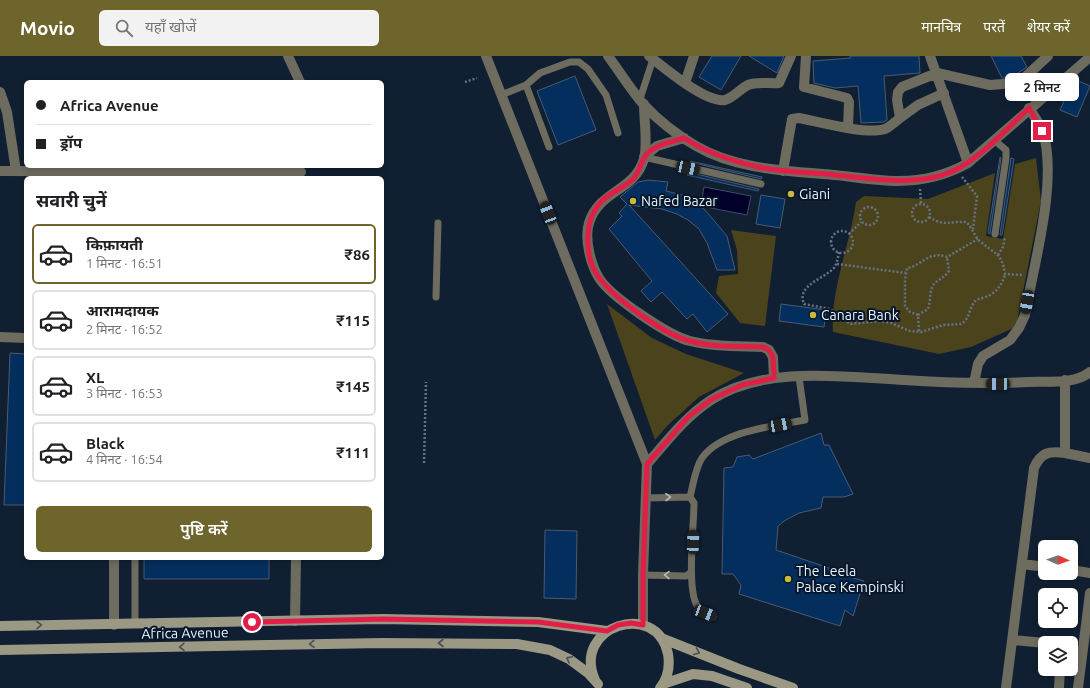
<!DOCTYPE html>
<html lang="hi">
<head>
<meta charset="utf-8">
<style>
  :root { --surface:#fff; --page:#f2f2f2; --text:#202124; --muted:#757577; --line:#e0e0e0; --accent:#6e652d }
  body { margin:0; font-family:Ubuntu,"Noto Sans Devanagari",sans-serif; background:var(--page); color:var(--text); height:100vh; display:flex; flex-direction:column; font-size:15px; white-space:nowrap }
  * { box-sizing:border-box; margin:0 }
  p { font-size:13px; color:var(--muted) }
  .icon { flex:none; width:22px; height:22px; fill:none; stroke:currentColor; stroke-width:2; stroke-linecap:round; stroke-linejoin:round }
  .map { position:relative; flex:1; overflow:hidden }
  .details { position:absolute; left:24px; top:120px; width:360px; height:384px; display:flex; flex-direction:column; background:var(--surface); border-radius:6px; box-shadow:0 2px 6px #0003 }
  .details>* { flex:none }
  .hud { position:absolute; left:24px; top:24px; width:360px; height:88px; border-radius:6px; box-shadow:0 2px 6px #0003; display:grid; align-content:center; height:88px; padding:0 12px; background:var(--surface) }
  .needle { width:26px; rotate:92deg }
  .controls { position:absolute; left:1038px; top:484px; display:grid; gap:8px }
  .controls a { display:grid; place-items:center; width:40px; height:40px; border-radius:6px; background:var(--surface); box-shadow:0 2px 6px #0003; font-size:20px }
  .end { position:absolute; width:18px; height:18px; margin:-9px; border:5px solid #e11d48; background:#fff; box-shadow:0 0 0 2px #fff }
  .from { border-radius:50% }
  .bubble { position:absolute; height:28px; border-radius:6px; background:var(--surface); box-shadow:0 2px 6px #0003; font-size:13px; font-weight:600; line-height:28px; text-align:center }
  .car { position:absolute; width:12px; height:24px; margin:-12px -6px; border-radius:5px; box-shadow:0 0 3px 1px #0007; background:linear-gradient(#222 24%,#8ab4d8 0 40%,#222 0 76%,#8ab4d8 0 86%,#222 0) }
  .hud b { display:flex; align-items:center; gap:14px; height:38px; font-size:15px }
  .hud b+b { border-top:1px solid var(--line) }
  .hud i { width:10px; height:10px; background:var(--text) }
  ul { padding:0; list-style:none }
  li { display:flex; align-items:center; gap:12px; height:60px; margin:0 8px 6px; padding:0 4px; border:2px solid var(--line); border-radius:6px }
  li div { flex:1 }
  li b { display:block; font-size:15px }
  li em { font-style:normal; font-weight:600 }
  li.selected { border-color:var(--accent) }
  li>.icon { width:36px; height:36px; stroke-width:1.5 }
  h2 { padding:0 12px; font-size:18px; line-height:48px }
  .cta { display:flex; gap:8px; margin-top:auto; padding:8px 12px }
  .cta a { flex:1; height:46px; border-radius:6px; background:var(--accent); color:#fff; font-size:16px; font-weight:600; line-height:46px; text-align:center }
  header { display:flex; align-items:center; gap:24px; box-sizing:border-box; height:56px; padding:0 20px; background:var(--accent); color:#fff }
  header strong { font-size:19px }
  nav { display:flex; gap:22px; margin-inline-start:auto; font-size:14px }
  .search { width:280px; height:36px; background:var(--page); display:flex; align-items:center; gap:10px; box-sizing:border-box; padding:0 14px; border-radius:6px; color:var(--muted); font-size:15px }
  .map>svg:first-child { display:block }
  .green { fill:#4a431c }
  .water { fill:#00002a; stroke:#45486a }
  .building { fill:#042e5d; stroke:#4a5b71 }
  .lines { fill:none; stroke-linecap:round; stroke-linejoin:round }
  .path { stroke:#667384; stroke-width:2.5; stroke-dasharray:2 2; stroke-linecap:butt }
  .lane { stroke:#6d6c5f; stroke-width:7 }
  .street { stroke:#6d6c5f; stroke-width:10 }
  .secondary { stroke:#9b9884; stroke-width:10 }
  .oneway { stroke:#b6bcbe }
  .oneway2 { stroke:#4a5051 }
  .route { stroke:#e11d48; stroke-width:5 }
  .poi-dot { fill:#cdb938; stroke:#071628; stroke-width:1.5 }
  .labels { text-anchor:middle; stroke-width:4; stroke-linejoin:round; paint-order:stroke }
  .poi-label { font-size:14px; fill:#e6f1fe; stroke:#071628; text-anchor:start }
  .street-label { font-size:14px; fill:#e6f1fe; stroke:#071628 }
</style>
</head>
<body>
<header>
<strong>Movio</strong>
<div class="search"><svg class="icon" aria-label="search" viewBox="0 0 24 24"><circle cx="10" cy="10" r="6"/><path d="M15 15l6 6"/></svg>यहाँ खोजें</div>
<nav><a>मानचित्र</a><a>परतें</a><a>शेयर करें</a></nav>
</header>
<div class="map">
<svg width="1090" height="632" viewBox="0 0 1090 632">
  <rect width="100%" height="100%" fill="#101f32"/>
  <path class="green" d="M1036 102 1041 145 1016 271 971 291 939 298 833 276C830 235 850 188 856 146L864 140 928 143 995 117 986 180 1003 183 1015 108Z
    M731 174 776 180 765 270 740 267 716 237 719 220 738 218 737 194Z
    M607 248 652 282 686 298 744 317 699 341 668 369 655 384Z"/>
  <path class="water" d="M704 131 751 140 747 159 701 150Z"/>
  <path class="building" d="M712 0H741L721 34 699 21Z
    M749 0H784L777 17Z
    M850 0H919L920 17 884 20 887 64 884 66 861 67 858 30 835 32 814 27 813 5 851 2Z
    M991 0H1021L1027 11 1012 21 1002 22Z
    M575 20 596 74 558 89 537 35Z
    M1074 23 1090 30 1077 61 1060 54Z
    M1000 101 1001 102 990 178 988 177Z
    M1011 102 1014 103 1002 179H1000Z
    M690 105 762 121 761 123 690 106Z
    M688 116 759 133 758 135 687 119Z
    M648 124 668 126 666 135 682 139 694 146 705 154 727 180 735 214H717L707 187 699 173 688 164 677 158 662 153 629 149 728 258 707 276 693 258 687 263 662 236 651 246 641 235 652 225 609 173 622 160 619 157 627 148 620 141 638 126Z
    M761 139 785 143 780 172 756 168Z
    M781 248 826 254 824 271 779 265Z
    M10 297 26 298V449H4Z
    M821 377 824 389H829L853 438 844 441H823L821 452 799 457 784 465 778 470 776 494 829 512V515L864 525 853 560 845 554 840 570 739 538 741 529 733 518H722L724 412 733 411 737 401 749 399 753 403Z
    M545 474 577 475 576 543 544 542Z
    M144 502H269V523H144Z"/>
  <g class="lines">
    <path class="path" d="M465 26 477 22
      M962 121 977 140 973 173
      M920 133 921 147
      M912 157a9 9 0 1 1 18 0a9 9 0 1 1-18 0Z
      M860 160a9 9 0 1 1 18 0a9 9 0 1 1-18 0Z
      M929 161C945 171 950 165 966 166 973 172 974 181 981 186 995 198 1002 197 1005 218L1022 219
      M831 186a11 11 0 1 1 22 0a11 11 0 1 1-22 0Z
      M849 178 861 166
      M839 196C838 202 837 207 834 212 824 223 796 229 804 248L830 253 850 268 880 265 891 267 910 275 921 276 943 269 961 268C970 263 969 251 976 244 980 242 984 242 988 240 997 236 1003 227 1005 218
      M998 199 1003 191 1005 181
      M837 208 906 217
      M918 259 928 253C931 245 929 234 934 228 939 223 945 221 949 215L947 201
      M919 275 918 259 910 256 905 250V224L907 212C922 210 928 194 947 201L978 183
      M424 407 426 326"/>
    <path class="lane" d="M526 29 540 17 570 6H579L588 13 606 39 618 77
      M501 39 526 29 549 91
      M640 43 653 3
      M994 84 1006 94V102L995 178
      M644 101 761 128
      M436 241 438 167
      M646 442 690 441
      M643 519 686 520 690 517
      M713 561C708 558 702 556 698 551 686 536 694 469 694 447L690 441C693 430 695 412 702 402 721 375 774 370 805 364L799 321
      M135 568V502"/>
    <path class="street" d="M288 0 300 26
      M486 0 647 408 643 519V569
      M608 0C620 16 631 34 644 49 659 65 677 79 696 90 737 114 789 115 835 119 855 121 877 125 898 125 922 125 947 119 968 107L930 0
      M649 0C665 12 705 47 725 44 733 42 740 33 748 29 758 25 768 28 779 27L791 0
      M806 0 804 31 847 42 849 46 848 72
      M685 27 694 0
      M0 36 7 56 16 115
      M944 37 918 49 900 62 897 44 898 36 902 31 937 17 990 29 1015 27 1024 22 1048 0
      M644 48C644 65 648 87 644 103 634 136 599 134 589 167 584 183 591 209 599 222 611 241 669 280 690 285 714 291 739 290 763 291L769 294 773 301 774 322
      M644 101 657 90 684 82
      M968 107 1090 1
      M0 115 301 116
      M783 115 792 63 799 62C820 66 866 79 885 73 890 71 896 65 900 62
      M0 281 26 282
      M974 327 978 308 983 300 1010 284 1019 272 1025 259C1034 207 1058 126 1043 76 1040 68 1034 60 1029 52
      M1065 397 1090 402
      M647 408C667 385 685 361 711 344 764 309 844 321 904 324 946 327 987 328 1028 326 1047 325 1074 329 1090 316
      M1023 508 1045 511
      M1071 514 1090 517
      M295 565 296 502
      M114 569V502
      M1013 584 1045 587
      M1006 632 1034 412C1041 396 1049 395 1065 397V324
      M1059 632 1060 613
      M1078 632 1090 537"/>
    <path class="secondary" d="M0 570 383 563 538 566 607 575
      M661 582 739 613 793 632
      M0 594 383 587 517 588 550 594 569 603 588 617 598 628
      M595 624C571 570 657 543 668 598 670 610 668 622 660 632
      M663 628 693 618 712 620 747 632"/>
  </g>
  <defs><path id="oneway-chevron" d="M-2-3.5L2.5 0L-2 3.5" fill="none" stroke-width="1.6" stroke-linecap="round" stroke-linejoin="round"/></defs>
  <g class="oneway">
    <use href="#oneway-chevron" transform="translate(668 441) rotate(-2)"/>
    <use href="#oneway-chevron" transform="translate(667 519) rotate(-179)"/>
  </g>
  <g class="oneway2">
    <use href="#oneway-chevron" transform="translate(39 569) rotate(-1)"/>
    <use href="#oneway-chevron" transform="translate(441 587) rotate(-180)"/>
    <use href="#oneway-chevron" transform="translate(312 588) rotate(179)"/>
    <use href="#oneway-chevron" transform="translate(182 591) rotate(179)"/>
    <use href="#oneway-chevron" transform="translate(697 596) rotate(22)"/>
    <use href="#oneway-chevron" transform="translate(569 603) rotate(-153)"/>
  </g>
  <g class="lines">
    <path class="route" d="M252 566 383 563 538 566 607 575 618 569 631 567 643 569V519L647 408 688 361 712 343 742 329 774 322 773 301 769 294 763 291C739 290 714 292 690 285 665 279 618 245 601 224 584 205 583 164 601 146 610 136 624 132 633 123 639 117 640 109 644 102 651 89 671 86 684 82 705 96 729 104 754 110 777 116 802 116 826 118 864 122 919 132 955 114 980 102 1008 72 1029 52L1042 75"/>
  </g>
  <g class="poi-dot">
    <circle cx="791" cy="138" r="4"/>
    <circle cx="633" cy="145" r="4"/>
    <circle cx="813" cy="259" r="4"/>
    <circle cx="788" cy="523" r="4"/>
  </g>
  <g class="labels">
    <g class="poi-label">
      <text x="799" y="143">Giani</text>
      <text x="641" y="150">Nafed Bazar</text>
      <text x="821" y="264">Canara Bank</text>
      <text x="796" y="520">The Leela<tspan x="796" dy="16">Palace Kempinski</tspan></text>
    </g>
    <g class="street-label">
      <text transform="translate(185 577) rotate(-1)" y="5">Africa Avenue</text>
    </g>
  </g>
</svg>
<div class="controls">
<a><svg class="needle" viewBox="-14 -14 28 28"><path d="M0-13l5 13h-10z" fill="#e53935"/><path d="M0 13l5-13h-10z" fill="#757577"/></svg></a>
<a><svg class="icon" aria-label="locate" viewBox="0 0 24 24"><circle cx="12" cy="12" r="6"/><path d="M12 2v4M12 18v4M2 12h4M18 12h4"/></svg></a>
<a><svg class="icon" aria-label="layers" viewBox="0 0 24 24"><path d="M12 4l9 5-9 5-9-5zM3 14l9 5 9-5"/></svg></a>
</div>
<i class="end from" style="left:252px;top:566px"></i>
<i class="end" style="left:1042px;top:75px"></i>
<div class="bubble" style="left:1005px;top:17px;width:74px">2 मिनट</div>
<i class="car" style="left:688px;top:112px;rotate:102deg"></i>
<i class="car" style="left:548px;top:157px;rotate:339deg"></i>
<i class="car" style="left:1027px;top:246px;rotate:190deg"></i>
<i class="car" style="left:998px;top:328px;rotate:270deg"></i>
<i class="car" style="left:780px;top:369px;rotate:79deg"></i>
<i class="car" style="left:693px;top:486px;rotate:2deg"></i>
<i class="car" style="left:705px;top:557px;rotate:111deg"></i>
<div class="hud">
<b><i class="from"></i>Africa Avenue</b>
<b><i></i>ड्रॉप</b>
</div>
<section class="details">
<h2>सवारी चुनें</h2>
<ul>
<li class="selected"><svg class="icon" aria-label="car" viewBox="0 0 24 24"><path d="M5 17H2v-5l4-1 3-4h7l3 4 3 1v5h-3M9 17h6M6 11h13"/><circle cx="7" cy="17" r="2"/><circle cx="17" cy="17" r="2"/></svg><div><b>किफ़ायती</b><p>1 मिनट · 16:51</p></div><em>₹86</em></li>
<li><svg class="icon" aria-label="car" viewBox="0 0 24 24"><path d="M5 17H2v-5l4-1 3-4h7l3 4 3 1v5h-3M9 17h6M6 11h13"/><circle cx="7" cy="17" r="2"/><circle cx="17" cy="17" r="2"/></svg><div><b>आरामदायक</b><p>2 मिनट · 16:52</p></div><em>₹115</em></li>
<li><svg class="icon" aria-label="car" viewBox="0 0 24 24"><path d="M5 17H2v-5l4-1 3-4h7l3 4 3 1v5h-3M9 17h6M6 11h13"/><circle cx="7" cy="17" r="2"/><circle cx="17" cy="17" r="2"/></svg><div><b>XL</b><p>3 मिनट · 16:53</p></div><em>₹145</em></li>
<li><svg class="icon" aria-label="car" viewBox="0 0 24 24"><path d="M5 17H2v-5l4-1 3-4h7l3 4 3 1v5h-3M9 17h6M6 11h13"/><circle cx="7" cy="17" r="2"/><circle cx="17" cy="17" r="2"/></svg><div><b>Black</b><p>4 मिनट · 16:54</p></div><em>₹111</em></li>
</ul>
<div class="cta"><a>पुष्टि करें</a></div>
</section>
</div>
</body>
</html>
